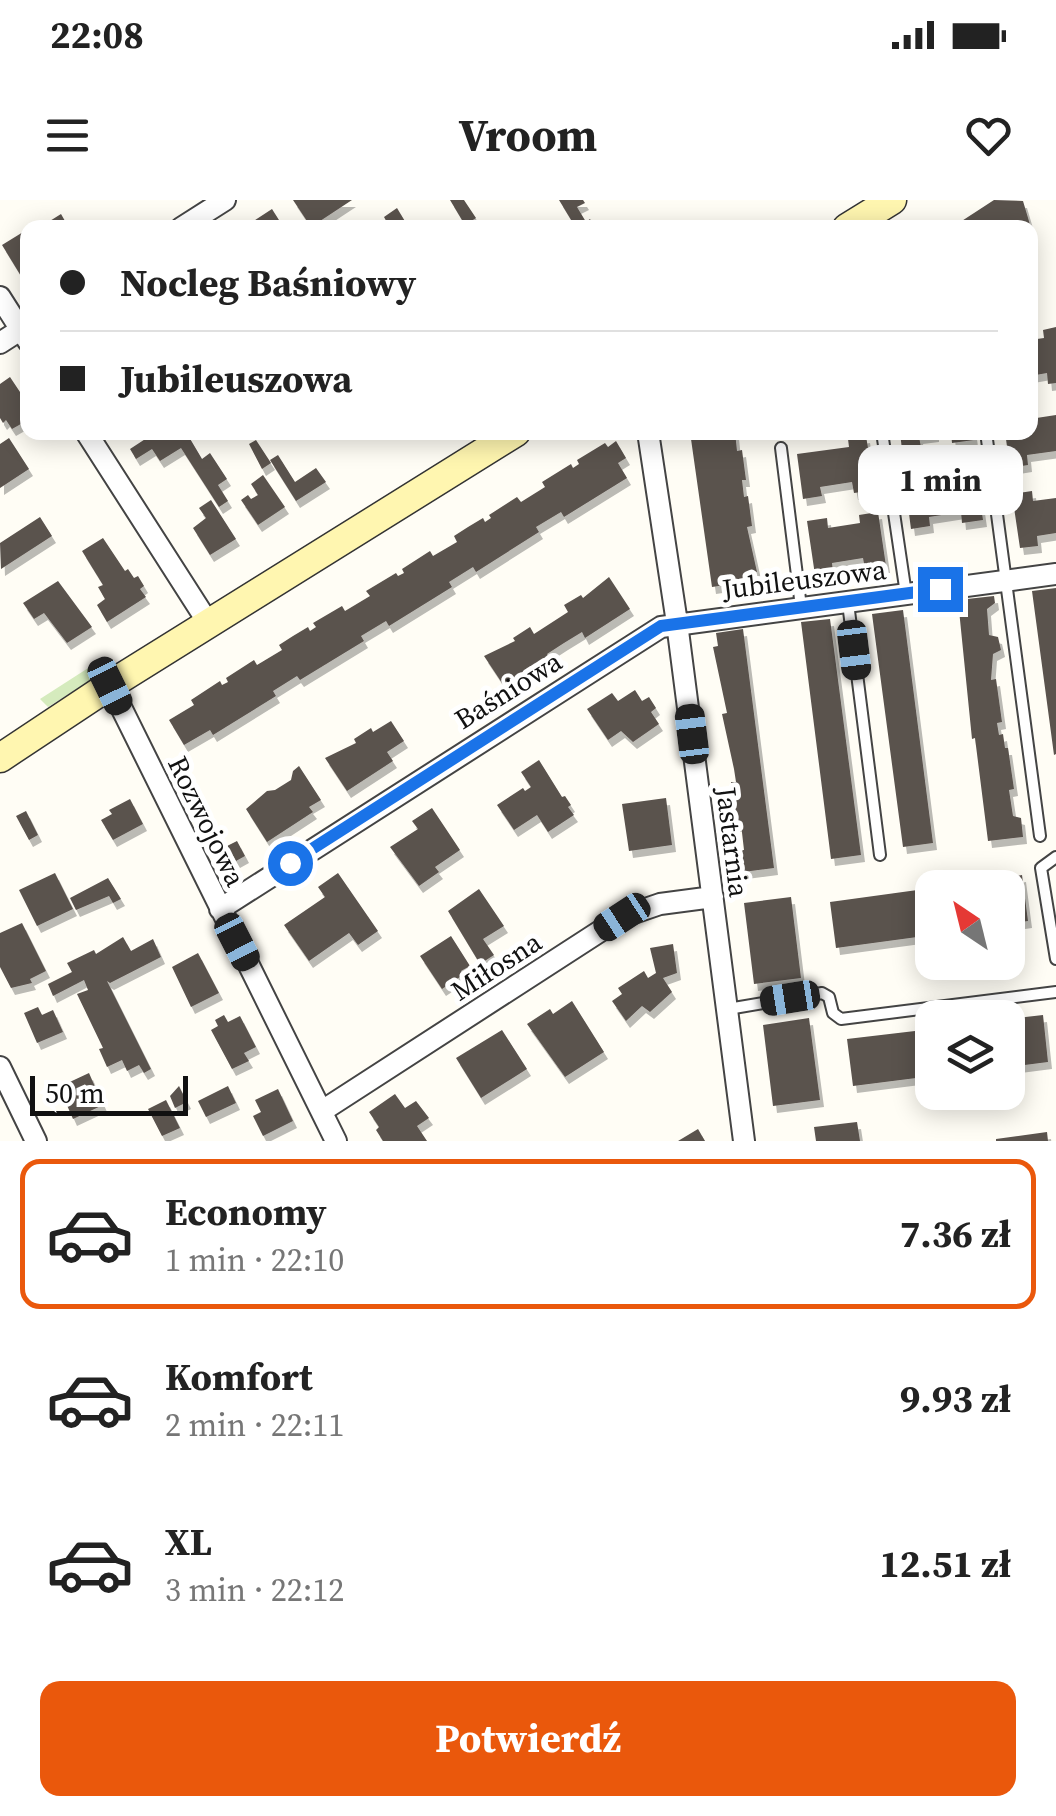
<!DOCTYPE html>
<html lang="pl">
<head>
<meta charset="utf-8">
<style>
  :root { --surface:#fff; --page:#f2f2f2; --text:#222; --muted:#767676; --line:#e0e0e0; --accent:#ea580c }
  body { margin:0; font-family:"Source Serif 4",serif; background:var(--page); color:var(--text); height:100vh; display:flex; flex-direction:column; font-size:38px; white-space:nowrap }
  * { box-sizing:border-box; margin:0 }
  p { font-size:32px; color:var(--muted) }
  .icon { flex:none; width:55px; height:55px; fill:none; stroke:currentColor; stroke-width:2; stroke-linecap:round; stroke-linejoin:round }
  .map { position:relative; height:941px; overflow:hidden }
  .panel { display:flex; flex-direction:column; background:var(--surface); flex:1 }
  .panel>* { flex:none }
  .hud { position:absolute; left:20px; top:20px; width:1018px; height:220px; border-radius:20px; box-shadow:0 5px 25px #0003; display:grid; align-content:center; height:220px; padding:0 40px; background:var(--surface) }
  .needle { width:65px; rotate:325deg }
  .fabs { position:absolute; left:915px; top:670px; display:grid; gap:20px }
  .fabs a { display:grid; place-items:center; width:110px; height:110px; border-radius:20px; background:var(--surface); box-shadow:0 5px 25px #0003; font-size:50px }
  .scale { position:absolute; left:30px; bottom:25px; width:158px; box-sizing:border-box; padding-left:10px; border:5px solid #111; border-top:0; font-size:28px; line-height:35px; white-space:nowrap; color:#111; -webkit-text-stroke:8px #fff; paint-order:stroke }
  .end { position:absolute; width:45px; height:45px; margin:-22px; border:12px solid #1a73e8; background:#fff; box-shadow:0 0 0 5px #fff }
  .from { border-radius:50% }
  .bubble { position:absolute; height:70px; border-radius:20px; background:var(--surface); box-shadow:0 5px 25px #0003; font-size:32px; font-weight:700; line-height:70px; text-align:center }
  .car { position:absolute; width:30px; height:60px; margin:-30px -15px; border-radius:12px; box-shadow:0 0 8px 2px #0007; background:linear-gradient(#222 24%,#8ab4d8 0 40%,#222 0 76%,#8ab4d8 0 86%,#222 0) }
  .hud b { display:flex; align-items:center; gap:35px; height:95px; font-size:38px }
  .hud b+b { border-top:2px solid var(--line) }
  .hud i { width:25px; height:25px; background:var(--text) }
  ul { padding:18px 0 0; list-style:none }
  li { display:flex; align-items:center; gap:30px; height:150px; margin:0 20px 15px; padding:0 20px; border:5px solid transparent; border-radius:20px }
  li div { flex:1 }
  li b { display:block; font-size:38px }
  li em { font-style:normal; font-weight:700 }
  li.on { border-color:var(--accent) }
  li>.icon { width:90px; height:90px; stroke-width:1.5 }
  .action { display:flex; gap:20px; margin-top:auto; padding:20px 40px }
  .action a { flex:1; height:115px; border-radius:20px; background:var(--accent); color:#fff; font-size:40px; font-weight:700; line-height:115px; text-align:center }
  .status { display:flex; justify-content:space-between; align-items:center; height:70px; padding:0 50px; background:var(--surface); direction:ltr }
  .status svg { height:28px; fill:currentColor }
  header { display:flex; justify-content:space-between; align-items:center; height:130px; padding:0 40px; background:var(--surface); font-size:45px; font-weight:700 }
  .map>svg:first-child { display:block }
  .green { fill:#d5ebbd }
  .building { fill:#5a524d; filter:url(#shadow) }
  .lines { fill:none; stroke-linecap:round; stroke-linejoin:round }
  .lane-casing { stroke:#444; stroke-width:14 }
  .street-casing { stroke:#444; stroke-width:24 }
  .secondary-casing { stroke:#333; stroke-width:31 }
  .lane { stroke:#fff; stroke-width:10 }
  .street { stroke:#fff; stroke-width:20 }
  .secondary { stroke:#fff6b0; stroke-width:28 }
  .route { stroke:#1a73e8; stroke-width:12 }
  .labels { text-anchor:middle; stroke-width:10; stroke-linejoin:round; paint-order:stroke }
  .street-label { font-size:28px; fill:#111; stroke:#fff }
</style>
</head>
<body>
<div class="status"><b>22:08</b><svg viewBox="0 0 49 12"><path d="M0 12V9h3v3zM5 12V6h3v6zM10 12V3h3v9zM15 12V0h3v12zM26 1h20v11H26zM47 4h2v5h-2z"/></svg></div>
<header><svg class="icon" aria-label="menu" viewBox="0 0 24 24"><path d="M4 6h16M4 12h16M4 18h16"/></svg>Vroom<svg class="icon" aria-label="heart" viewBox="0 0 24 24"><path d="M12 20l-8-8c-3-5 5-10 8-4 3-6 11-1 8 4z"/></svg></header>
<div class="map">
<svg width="1056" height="941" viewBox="0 0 1056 941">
  <defs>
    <filter id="shadow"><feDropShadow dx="4" dy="7" stdDeviation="0" flood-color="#0004"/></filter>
  </defs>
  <rect width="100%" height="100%" fill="#fffdf5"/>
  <path class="green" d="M96 463 105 477 87 489 83 485 48 507 40 499Z"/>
  <path class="building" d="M293 0H352L311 27Z
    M450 0H464L476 18 465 25Z
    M559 0H583L585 3 577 7 586 22 590 19 595 28H576Z
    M994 0 1023 1 1031 28H951Z
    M397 8 409 28H390L384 17Z
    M272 9 284 28H243Z
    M61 14 69 28H45V24Z
    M28 29V72L21 76 2 45Z
    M1056 127V183L1048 184 1047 173 1030 176V140L1044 138 1043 130Z
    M10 177 28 204V220L12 229 6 220 3 223 0 218V184Z
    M1056 215V251L1027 255 1028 265 1010 268 1005 232H1030V219Z
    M156 232H163L168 240 186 232 202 259 210 253 227 279 218 285 228 301 219 307 181 248 160 261 152 249 136 259 130 249Z
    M690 232H735L737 251 742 250 746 280H742L744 297 748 296 752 326 747 327 757 372H751L752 381 712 387Z
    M900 232H935V235L919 237 921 247 902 250Z
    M951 232H973L974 240 952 243Z
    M866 236 875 290 854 293 852 282 820 287 822 296 803 299 797 254 849 247 848 239Z
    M9 238 29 269 0 288V244Z
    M256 240 271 263 262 269 249 244Z
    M616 241 626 258 618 263 627 278 564 317 561 312 536 327 539 332 476 372 473 367 449 382 452 387 389 426 386 421 361 436 364 441 300 480 297 476 273 491 276 496 213 535 210 530 184 545 169 520 194 505 191 500 220 481 222 485 228 482 226 478 254 460 257 465 282 450 279 445 293 436 308 427 310 431 316 427 313 423 342 406 345 411 370 396 366 391 396 373 398 376 404 373 402 369 430 351 433 356 457 342 454 336 468 327 483 318 485 322 491 318 489 315 517 297 521 302 545 287 542 282 571 264 573 268 579 264 577 260 605 243 608 247Z
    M278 255 295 282 316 268 326 282 296 301 270 260Z
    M975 266 983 320 962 323 961 312 929 317 930 326 911 329 904 275 924 272 925 282 958 277 956 269Z
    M263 275 285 307 258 325 241 300 248 295 251 299 258 295 251 284Z
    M1032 291 1033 301 1056 298V333L1037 336 1038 346 1020 348 1012 294Z
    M211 300 236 339 210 355 193 328 206 318 199 308Z
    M878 312 886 366 865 369 863 358 832 363 833 372 815 375 807 321 827 318 828 328 860 323 859 315Z
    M40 317 52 336 1 369 0 343Z
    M103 338 125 371 128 369 134 378 138 376 144 386 140 389 146 397 107 422 97 405 105 399 98 387 103 385 82 351Z
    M609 377 630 409 585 438 582 432 564 443 547 454 551 460 506 489 484 456 515 441 513 438 530 427 534 434 568 412 564 405 581 395 583 398Z
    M58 381 92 427 67 443 44 413 34 419 23 403Z
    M1056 388V554L1054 555 1032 391Z
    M994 396 995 403 987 409 989 435 998 437 1001 450 993 454 991 480 996 479 1002 522 997 523 999 535 1003 534 1005 548H1008L1014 589 1009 590 1013 616 1021 618 1023 637 988 641 975 538 972 539 958 400Z
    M903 410 933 643 903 647 872 414Z
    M830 419 861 655 831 659 801 422Z
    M743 429 774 668 743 672 740 650H744L741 624 736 625 731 582H736L734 569 722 514 727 513 713 447 718 446 716 433Z
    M635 490 642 501 649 497 656 508 651 512 659 524 633 542 621 531 608 540 587 509 612 493 618 501Z
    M391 521 404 541 387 552 393 561 347 591 325 558 356 543 354 539 371 528 373 532Z
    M539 560 562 597 565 596 571 605 568 607 574 615 548 632 537 615 514 630 497 605 523 588 525 591 531 587 521 572Z
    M299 566 321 600 309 607 313 612 267 642 246 609 267 591 275 590 291 580 293 571Z
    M666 598 672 645 629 651 622 604Z
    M130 599 143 624 113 640 101 620 112 614 109 610Z
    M432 608 460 650 435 667 439 672 419 686 390 647 418 629 412 621Z
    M26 611 38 635 29 640 16 616Z
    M237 641 245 656 236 661 227 646Z
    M55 673 73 709 37 726 19 690Z
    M338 673 378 731 358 745 349 733 309 761 284 725 325 697 318 687Z
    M1022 675 1028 721 1008 724V688H952Z
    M108 678 121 699 113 703 109 696 76 710 70 698Z
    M932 688V735L836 748 830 702Z
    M479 689 504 726 483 739 494 755 480 764 448 711Z
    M791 697 801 778 754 784 744 703Z
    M22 723 46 771 30 779 32 783 11 788 0 767V733Z
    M451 736 470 766 461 771 463 775 442 789 420 756Z
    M123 737 131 751 153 739 161 757 110 783 107 781 151 869 144 873 139 865 127 871 122 860 107 867 99 849 103 848 77 794 88 790 84 780 53 796 48 784 72 772 67 763 94 750 96 754Z
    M673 744 677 773 663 778 672 792 650 812 642 806 626 821 612 801 622 794 618 788 644 771 648 778 656 773 650 748Z
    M198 753 219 793 191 807 172 767Z
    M572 801 604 852 565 877 527 824 550 809 553 814Z
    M38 807 42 815 53 810 63 832 37 843 24 813Z
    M224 815 228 822 240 816 256 847 244 853 249 861 232 869 211 830 218 826 215 820Z
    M1043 815 1048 862 1008 867V819Z
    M809 818 820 900 773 906 763 825Z
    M932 829V876L853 886 847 839Z
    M502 830 527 869 481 898 456 858Z
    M89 873 103 905 73 919 59 887Z
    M179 886 187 902 175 908 170 896Z
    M228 886 236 903 206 917 198 901Z
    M278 889 293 921 263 936 253 916 261 912 255 900Z
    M395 894 405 908 416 901 429 918 417 926 427 941H383L376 930 379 927 369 912Z
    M166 900 180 928 162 936 148 909Z
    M857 922 860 941H816L814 927Z
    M698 929 705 941H678Z
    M1047 932 1048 941H996V939Z"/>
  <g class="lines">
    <g class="lane-casing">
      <path id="lane" d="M882 232 906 394
        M986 232 1040 636
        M781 248 801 407
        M848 403 880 655
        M1056 657 1041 668 1056 759
        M728 809 822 793 829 797 833 813 841 819 1056 792"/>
    </g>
    <g class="street-casing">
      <path id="street" d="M181 28 225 0
        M0 97 28 141
        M0 143 28 125
        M86 232 209 424
        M648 232 677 423 744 941
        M110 485 336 941
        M220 709 661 427 1056 374
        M0 867 36 941
        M322 911 622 717 660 704 713 697"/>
    </g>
    <g class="secondary-casing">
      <path id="secondary" d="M847 28 892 0
        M0 558 110 485 516 232"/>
    </g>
    <use href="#lane" class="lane"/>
    <use href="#street" class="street"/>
    <use href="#secondary" class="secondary"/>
  </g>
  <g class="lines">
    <path class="route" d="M290 663 661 426 940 389"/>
  </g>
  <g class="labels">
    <g class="street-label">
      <text transform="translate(804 379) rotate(-7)" y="10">Jubileuszowa</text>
      <text transform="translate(508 490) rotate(-32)" y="10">Baśniowa</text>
      <text transform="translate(207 621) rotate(64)" y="10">Rozwojowa</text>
      <text transform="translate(733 642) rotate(83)" y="10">Jastarnia</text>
      <text transform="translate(496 766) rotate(-33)" y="10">Miłosna</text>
    </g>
  </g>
</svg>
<div class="fabs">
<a><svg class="needle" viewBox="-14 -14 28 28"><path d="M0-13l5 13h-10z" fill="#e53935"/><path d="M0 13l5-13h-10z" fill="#767676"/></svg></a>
<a><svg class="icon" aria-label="layers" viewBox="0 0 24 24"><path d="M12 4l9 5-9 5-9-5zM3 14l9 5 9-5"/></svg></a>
</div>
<div class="scale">50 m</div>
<i class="end from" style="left:290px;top:663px"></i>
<i class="end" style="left:940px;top:389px"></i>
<div class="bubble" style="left:858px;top:245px;width:165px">1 min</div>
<i class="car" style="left:854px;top:450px;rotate:173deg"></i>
<i class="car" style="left:110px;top:486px;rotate:154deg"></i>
<i class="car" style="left:692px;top:534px;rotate:353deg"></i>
<i class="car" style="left:622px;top:717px;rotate:237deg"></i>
<i class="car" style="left:237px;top:742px;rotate:153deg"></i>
<i class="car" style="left:790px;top:798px;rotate:261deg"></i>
<div class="hud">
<b><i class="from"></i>Nocleg Baśniowy</b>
<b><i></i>Jubileuszowa</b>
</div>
</div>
<section class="panel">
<ul>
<li class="on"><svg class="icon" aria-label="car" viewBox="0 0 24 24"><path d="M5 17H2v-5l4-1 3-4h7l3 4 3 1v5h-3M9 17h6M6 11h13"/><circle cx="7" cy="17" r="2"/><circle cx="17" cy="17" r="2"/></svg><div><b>Economy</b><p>1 min · 22:10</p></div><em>7.36 zł</em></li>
<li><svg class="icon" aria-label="car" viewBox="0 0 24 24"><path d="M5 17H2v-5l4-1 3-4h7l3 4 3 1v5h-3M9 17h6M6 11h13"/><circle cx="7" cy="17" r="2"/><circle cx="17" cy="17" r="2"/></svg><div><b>Komfort</b><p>2 min · 22:11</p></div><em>9.93 zł</em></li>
<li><svg class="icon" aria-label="car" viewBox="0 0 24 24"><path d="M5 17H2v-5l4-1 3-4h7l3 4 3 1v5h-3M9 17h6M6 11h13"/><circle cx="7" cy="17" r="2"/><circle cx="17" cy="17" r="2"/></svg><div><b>XL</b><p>3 min · 22:12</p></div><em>12.51 zł</em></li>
</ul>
<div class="action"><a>Potwierdź</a></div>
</section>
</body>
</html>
